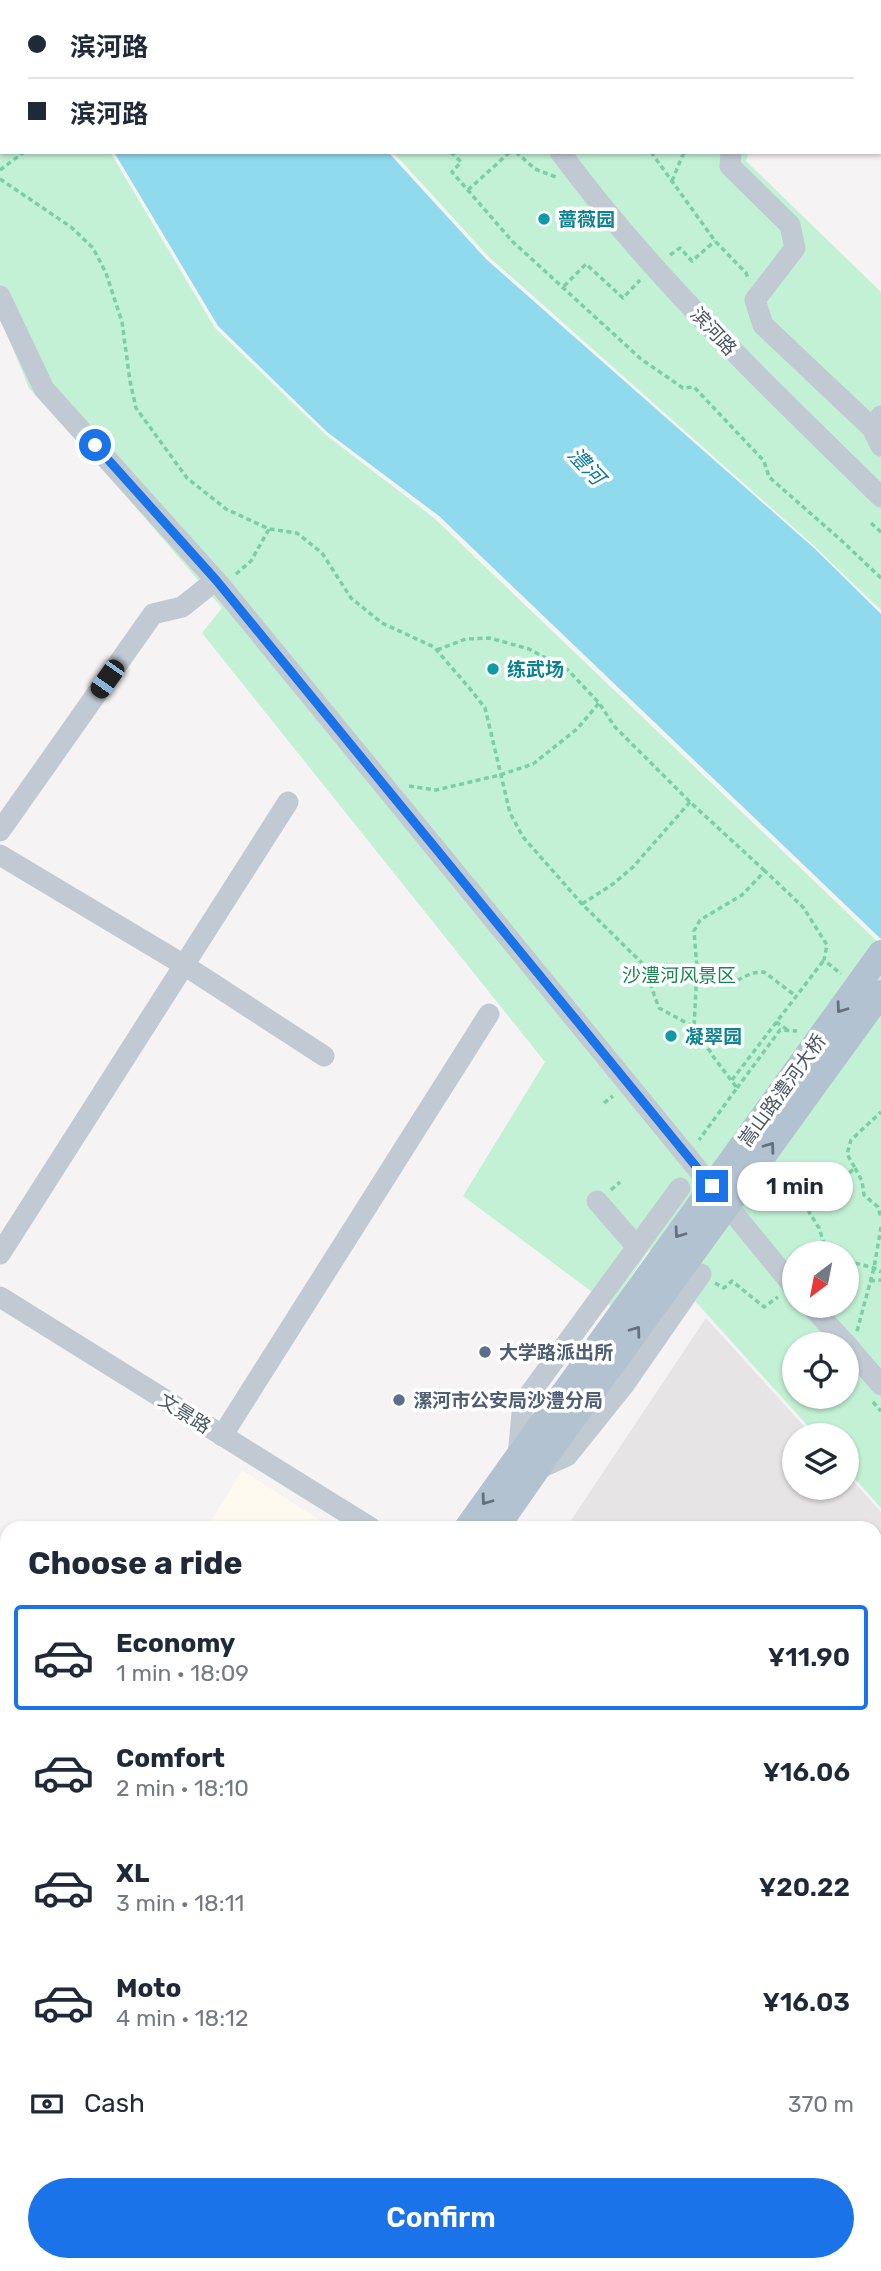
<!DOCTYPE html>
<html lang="en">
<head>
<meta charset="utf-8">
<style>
  :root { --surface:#fff; --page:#f2f2f3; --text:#1f2937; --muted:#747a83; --line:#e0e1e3; --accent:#1a73e8 }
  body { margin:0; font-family:Rubik,"Noto Sans SC",sans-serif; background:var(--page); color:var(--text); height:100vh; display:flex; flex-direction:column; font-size:26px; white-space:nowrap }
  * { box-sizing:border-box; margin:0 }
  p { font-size:23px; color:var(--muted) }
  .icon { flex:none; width:38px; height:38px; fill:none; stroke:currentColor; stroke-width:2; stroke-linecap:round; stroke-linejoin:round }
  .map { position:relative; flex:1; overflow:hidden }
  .details { position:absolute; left:0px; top:1521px; width:882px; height:751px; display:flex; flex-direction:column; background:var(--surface); border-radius:21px 21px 0 0; box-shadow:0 2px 5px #0004 }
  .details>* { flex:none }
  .guide { position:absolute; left:0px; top:0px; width:882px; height:154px; box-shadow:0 2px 5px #0004; display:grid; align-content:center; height:154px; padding:0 28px; background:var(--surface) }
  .needle { width:46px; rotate:212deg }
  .tools { position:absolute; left:782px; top:1241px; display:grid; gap:14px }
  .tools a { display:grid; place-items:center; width:77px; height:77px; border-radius:50%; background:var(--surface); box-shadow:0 2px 5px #0004; font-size:35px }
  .end { position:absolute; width:32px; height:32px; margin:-16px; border:9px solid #1a73e8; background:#fff; box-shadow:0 0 0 4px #fff }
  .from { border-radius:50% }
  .bubble { position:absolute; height:49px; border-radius:24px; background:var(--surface); box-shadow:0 2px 5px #0004; font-size:23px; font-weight:600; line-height:49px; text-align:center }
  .car { position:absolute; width:21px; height:42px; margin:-21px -10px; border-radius:9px; box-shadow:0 0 5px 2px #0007; background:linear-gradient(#222 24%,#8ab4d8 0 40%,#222 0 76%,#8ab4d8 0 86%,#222 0) }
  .guide b { display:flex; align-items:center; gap:24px; height:66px; font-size:26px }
  .guide b+b { border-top:2px solid var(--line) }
  .guide i { width:18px; height:18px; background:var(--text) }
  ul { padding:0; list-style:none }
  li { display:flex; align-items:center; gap:21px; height:105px; margin:0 14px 10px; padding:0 14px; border:4px solid transparent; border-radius:7px }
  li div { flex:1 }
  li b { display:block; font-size:26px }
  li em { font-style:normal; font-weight:600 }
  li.selected { border-color:var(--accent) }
  li>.icon { width:63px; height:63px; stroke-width:1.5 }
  h2 { padding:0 28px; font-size:32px; line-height:84px }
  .pay { display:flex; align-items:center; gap:18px; height:77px; padding:0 28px; font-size:26px }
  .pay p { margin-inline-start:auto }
  .primary-button { display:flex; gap:14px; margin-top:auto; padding:14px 28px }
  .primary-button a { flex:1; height:80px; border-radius:42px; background:var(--accent); color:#fff; font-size:28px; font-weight:600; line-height:80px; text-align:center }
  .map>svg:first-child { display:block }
  .commercial { fill:#fdf9ef }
  .education { fill:#e6e4e5 }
  .green { fill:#c3f1d5; fill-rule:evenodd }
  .water { fill:#90daee }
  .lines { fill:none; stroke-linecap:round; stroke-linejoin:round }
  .path { stroke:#7ad0a6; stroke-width:3.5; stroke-dasharray:5 3.5; stroke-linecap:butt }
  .minor { stroke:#c1cad2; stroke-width:21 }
  .major { stroke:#b3c2d1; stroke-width:26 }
  .major-bridge { stroke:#b3c2d1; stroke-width:26 }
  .oneway { stroke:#64717d }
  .route { stroke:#1a73e8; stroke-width:9 }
  .culture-dot { fill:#0f9aa8; stroke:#fff; stroke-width:2.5 }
  .service-dot { fill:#5c6f8a; stroke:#fff; stroke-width:2.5 }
  .labels { text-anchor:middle; stroke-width:7; stroke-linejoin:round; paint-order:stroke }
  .culture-label { font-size:19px; font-weight:bold; fill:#0d838f; stroke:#fff; text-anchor:start }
  .street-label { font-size:19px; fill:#4a5661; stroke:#fff }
  .park-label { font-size:19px; fill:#17864f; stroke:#fff }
  .service-label { font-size:19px; font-weight:bold; fill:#4e5e75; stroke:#fff; text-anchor:start }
  .water-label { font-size:21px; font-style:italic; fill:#0c7c9b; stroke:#fff }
</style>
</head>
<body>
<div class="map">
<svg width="881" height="2271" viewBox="0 0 881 2271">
  <rect width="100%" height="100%" fill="#f5f3f3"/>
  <path class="commercial" d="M242 1470 332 1528H207Z"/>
  <path class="education" d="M706 1318 812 1435H794V1488H847V1474L881 1512V2271H297L288 2265 875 2264V1528H566Z"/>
  <path class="green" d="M269 0H618L621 2H270Z
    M0 2 2 152H110L215 328 326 435 434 518 881 945V1508L847 1470V1435H816L649 1250 611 1306 463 1196 545 1062 202 633 222 608 97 462 29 388 0 317ZM794 1253H847V1306H794ZM794 1344H847V1396H794Z
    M393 152H749L746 161 881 292V610L810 542 489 257Z"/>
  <path class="water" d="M114 152H388L486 259 814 548 881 614V939L439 516 327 432 218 326Z"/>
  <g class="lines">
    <path class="path" d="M318 0 320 2
      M522 0 524 2
      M336 2 337 0
      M451 152 461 162 452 172 512 241 641 359 683 388 694 387 764 461 769 477 842 541 881 578
      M516 152 535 169 556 177
      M651 152 715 241 746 273 748 278
      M0 170 24 152
      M0 179 71 227 93 248 106 273 122 322 130 381 136 408 187 478 226 509 269 529 297 533 322 553 351 598 382 623 434 647 471 690 485 708 510 813 523 837 582 904 643 964 659 1008 694 1027 697 969 694 931 700 920 742 895 765 871 803 907 827 945 824 960 841 974
      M672 181 684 152
      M468 190 510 152
      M670 255 680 248 692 261 715 241
      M564 286 586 264 623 298 640 280
      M871 523 881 532
      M236 574 251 561 269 529
      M437 650 466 639 490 638 529 649 568 670 599 703 615 727 690 802 765 871
      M409 786 436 790 500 775 533 764 577 729 599 703
      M582 904 613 884 633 867 690 802
      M696 981 730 984 752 973 764 972 796 996
      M776 1022 789 1031
      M694 1027 715 1059 737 1088 699 1140
      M732 1080 824 960
      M737 1088 780 1030 797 1031
      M604 1103 613 1096
      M855 1168 862 1181 864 1195 878 1207 881 1218
      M611 1190 620 1182
      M827 1253 819 1228 809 1212 814 1202 855 1168 847 1154 851 1140 881 1112
      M847 1261 874 1268 881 1272
      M870 1281 881 1280
      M715 1283 724 1288 732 1281 764 1307 778 1297
      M857 1331 874 1268 881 1227
      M873 1402 881 1411"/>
    <path class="minor" d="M448 0 449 2
      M560 152C654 279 769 387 881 497
      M731 152 730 166 790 225 795 248 755 300 763 325 872 428
      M0 296 44 389 220 585 794 1287
      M881 416 872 428 881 446
      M0 831 153 614 182 607 216 580
      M0 855 184 965 324 1056
      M597 1201 637 1247
      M0 1254 288 802
      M0 1297 371 1528
      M811 1306 846 1344
      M847 1345 881 1385
      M222 1436 489 1014
      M518 1456 523 1403 680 1188
      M536 1470 567 1456 624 1385 701 1274
      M875 1717 881 1708
      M875 2063 881 2067"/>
    <path class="major" d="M467 1528 535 1433
      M496 1528 553 1446
      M0 2100 7 2105
      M0 2135 7 2140
      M0 2254 7 2243
      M189 2264 198 2271
      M237 2264 247 2271
      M39 2271 48 2264"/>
    <path class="major-bridge" d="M535 1433 881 953
      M553 1446 881 993"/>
  </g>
  <defs><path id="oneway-chevron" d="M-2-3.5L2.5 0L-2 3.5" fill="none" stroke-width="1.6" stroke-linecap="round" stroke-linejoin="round" transform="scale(1.75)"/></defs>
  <g class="oneway">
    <use href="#oneway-chevron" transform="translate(841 1008) rotate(126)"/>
    <use href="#oneway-chevron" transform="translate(770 1147) rotate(-54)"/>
    <use href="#oneway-chevron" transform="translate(679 1233) rotate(126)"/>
    <use href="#oneway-chevron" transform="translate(636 1331) rotate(-54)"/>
    <use href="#oneway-chevron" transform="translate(486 1500) rotate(126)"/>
  </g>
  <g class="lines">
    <path class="route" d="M95 445 216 580 712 1186"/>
  </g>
  <g class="culture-dot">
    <circle cx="544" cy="219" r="7"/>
    <circle cx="493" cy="669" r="7"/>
    <circle cx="671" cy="1036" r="7"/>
  </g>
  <g class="service-dot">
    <circle cx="485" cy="1352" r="7"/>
    <circle cx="399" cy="1400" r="7"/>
  </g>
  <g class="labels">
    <g class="culture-label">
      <text x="558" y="226">蔷薇园</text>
      <text x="507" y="676">练武场</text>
      <text x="685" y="1043">凝翠园</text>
    </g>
    <g class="street-label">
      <text transform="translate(714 331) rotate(47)" y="7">滨河路</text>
      <text transform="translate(782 1090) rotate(-54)" y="7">嵩山路澧河大桥</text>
      <text transform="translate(185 1413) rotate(32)" y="7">文景路</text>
    </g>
    <g class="park-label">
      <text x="679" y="982">沙澧河风景区</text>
    </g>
    <g class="service-label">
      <text x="499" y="1359">大学路派出所</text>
      <text x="413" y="1407">漯河市公安局沙澧分局</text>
    </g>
    <g class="water-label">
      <text transform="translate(586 466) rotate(47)" y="7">澧河</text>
    </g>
  </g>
</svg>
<div class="tools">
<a><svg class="needle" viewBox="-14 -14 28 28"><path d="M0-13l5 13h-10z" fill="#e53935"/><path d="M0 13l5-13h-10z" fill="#747a83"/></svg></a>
<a><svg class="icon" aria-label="locate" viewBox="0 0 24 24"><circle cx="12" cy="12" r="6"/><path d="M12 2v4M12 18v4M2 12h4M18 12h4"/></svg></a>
<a><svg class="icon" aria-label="layers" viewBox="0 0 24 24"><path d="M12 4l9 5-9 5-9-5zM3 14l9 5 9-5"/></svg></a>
</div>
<i class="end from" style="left:95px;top:445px"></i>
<i class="end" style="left:712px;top:1186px"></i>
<div class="bubble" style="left:737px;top:1162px;width:116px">1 min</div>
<i class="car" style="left:107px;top:679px;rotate:215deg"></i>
<div class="guide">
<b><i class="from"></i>滨河路</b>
<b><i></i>滨河路</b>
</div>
<section class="details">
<h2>Choose a ride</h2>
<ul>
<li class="selected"><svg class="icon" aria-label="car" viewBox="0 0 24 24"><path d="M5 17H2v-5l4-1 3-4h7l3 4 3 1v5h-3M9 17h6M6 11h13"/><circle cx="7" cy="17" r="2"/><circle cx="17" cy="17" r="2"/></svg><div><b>Economy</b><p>1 min · 18:09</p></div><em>¥11.90</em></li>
<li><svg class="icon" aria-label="car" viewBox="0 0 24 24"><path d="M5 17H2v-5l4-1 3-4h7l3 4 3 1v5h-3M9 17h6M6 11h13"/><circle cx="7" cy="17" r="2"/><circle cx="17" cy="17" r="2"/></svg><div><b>Comfort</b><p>2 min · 18:10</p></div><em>¥16.06</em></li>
<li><svg class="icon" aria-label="car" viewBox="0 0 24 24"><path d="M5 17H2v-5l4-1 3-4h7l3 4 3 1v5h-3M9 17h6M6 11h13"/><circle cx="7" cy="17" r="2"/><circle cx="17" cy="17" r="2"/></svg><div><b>XL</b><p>3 min · 18:11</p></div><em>¥20.22</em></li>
<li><svg class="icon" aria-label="car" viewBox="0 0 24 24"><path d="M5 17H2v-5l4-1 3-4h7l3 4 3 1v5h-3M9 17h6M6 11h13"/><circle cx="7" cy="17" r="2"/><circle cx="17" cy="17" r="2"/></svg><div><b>Moto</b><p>4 min · 18:12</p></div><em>¥16.03</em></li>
</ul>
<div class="pay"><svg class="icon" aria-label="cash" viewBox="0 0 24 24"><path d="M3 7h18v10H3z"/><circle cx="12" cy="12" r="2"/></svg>Cash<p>370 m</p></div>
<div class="primary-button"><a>Confirm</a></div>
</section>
</div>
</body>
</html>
